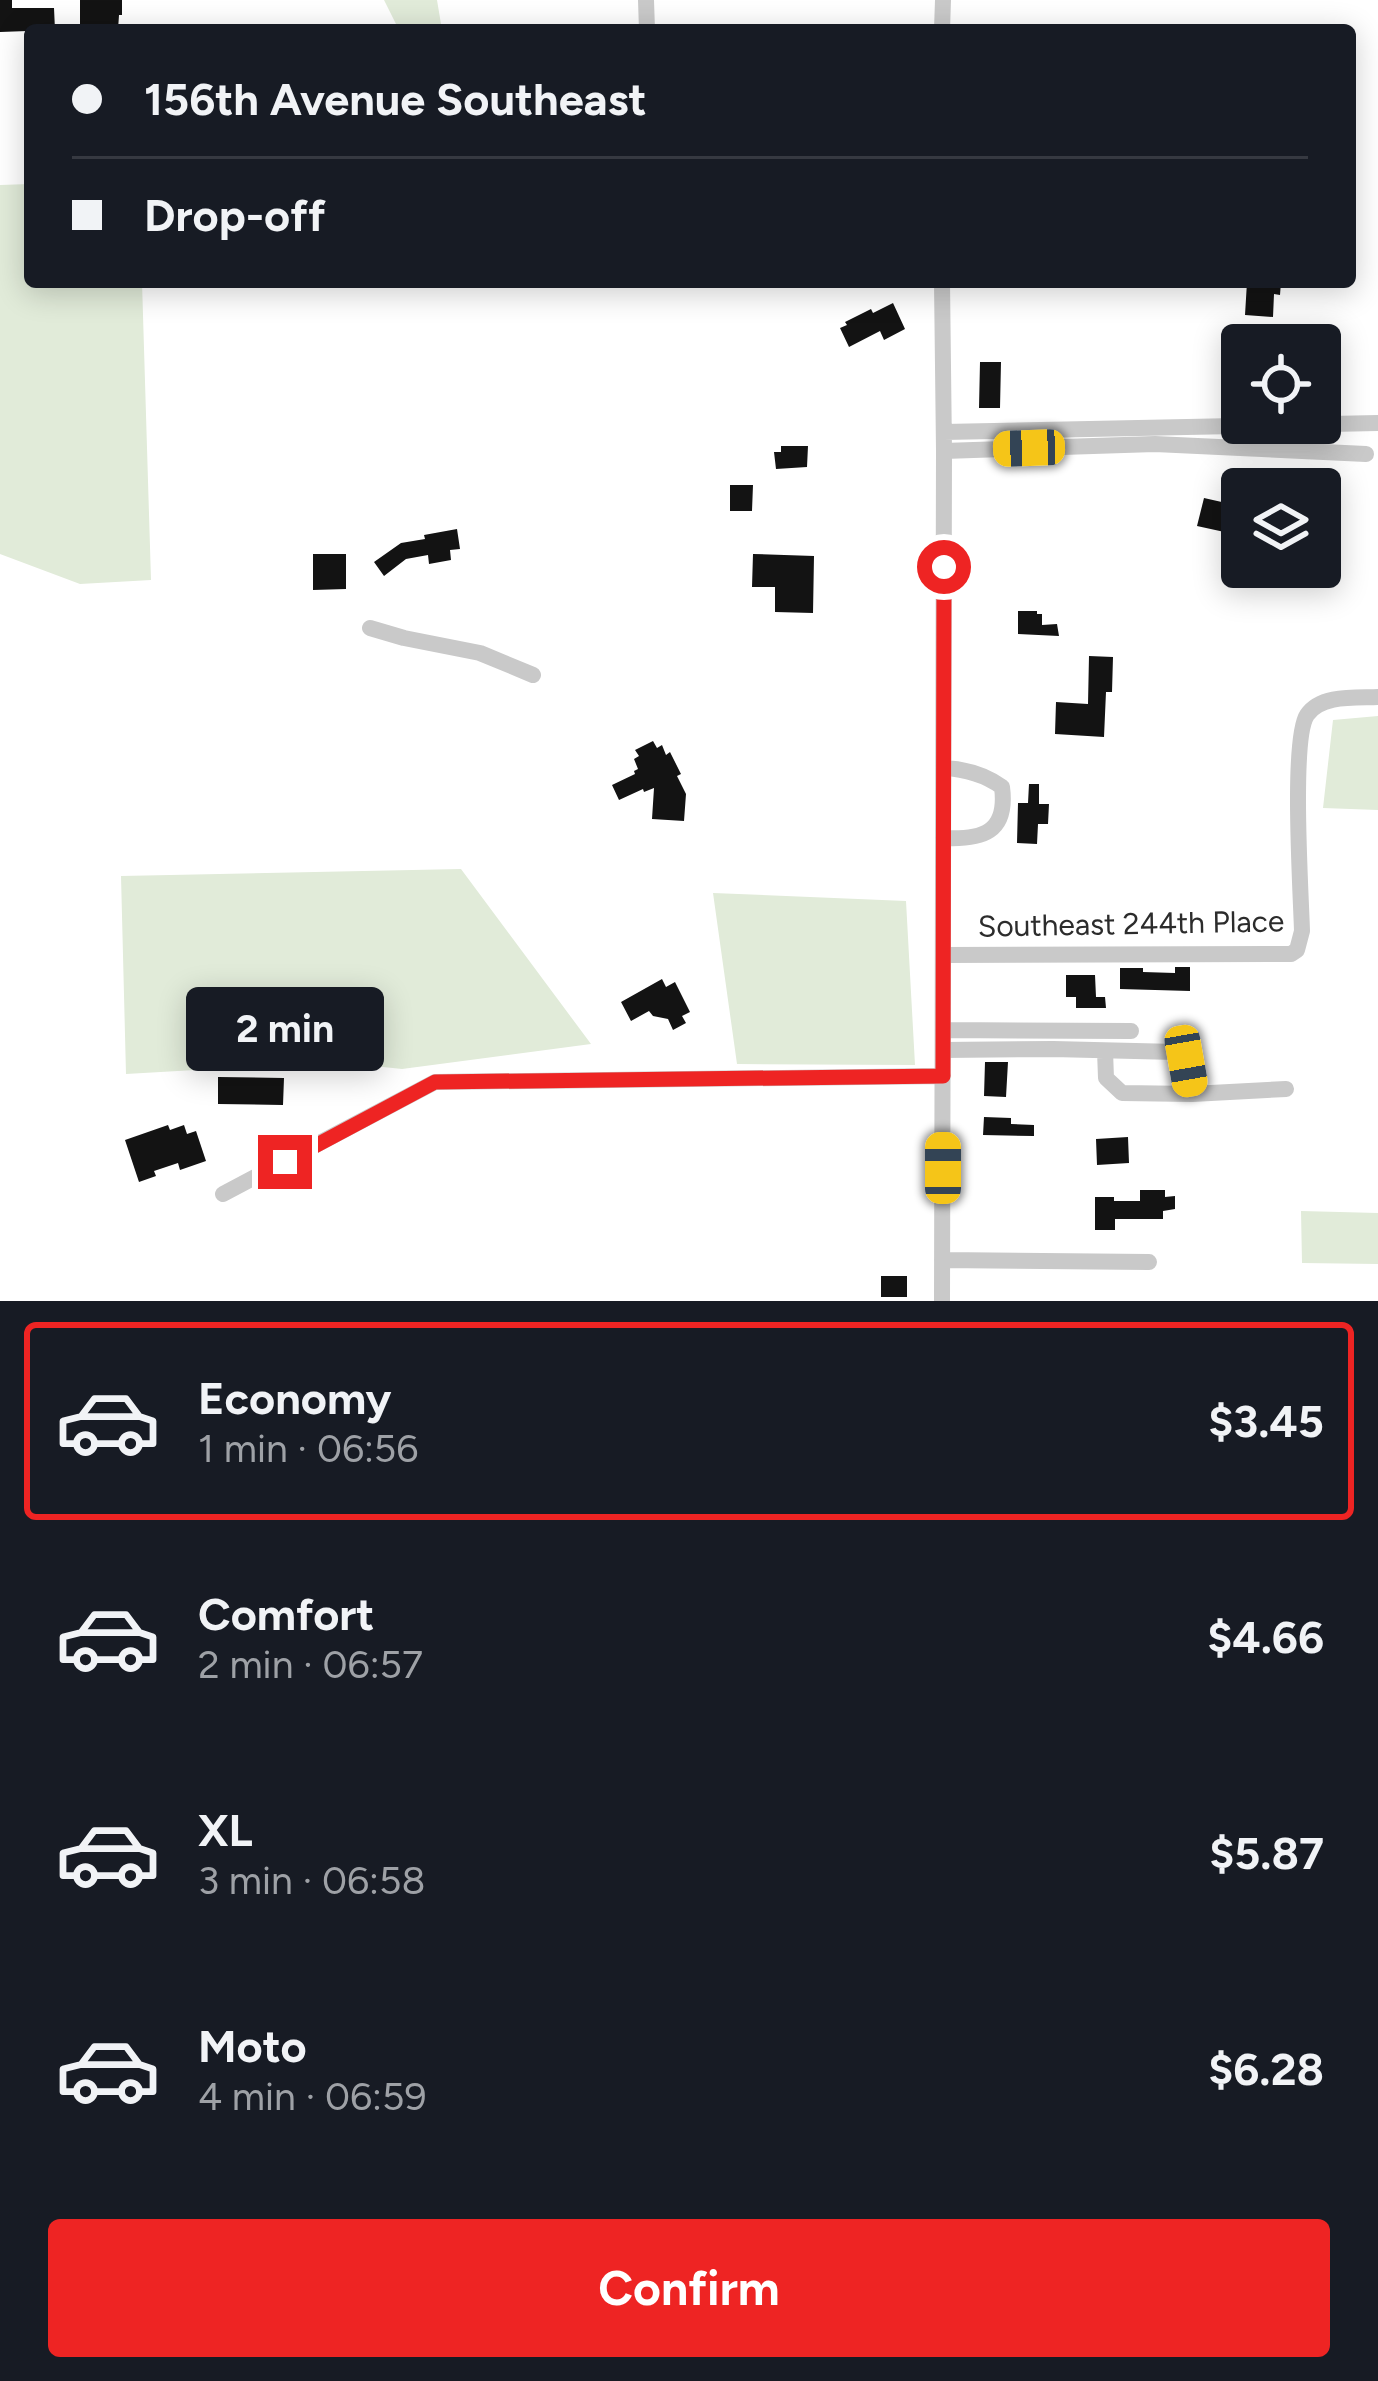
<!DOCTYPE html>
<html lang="en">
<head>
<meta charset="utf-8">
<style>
  :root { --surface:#171b24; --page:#242831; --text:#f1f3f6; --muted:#9ea1a6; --line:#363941; --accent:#ee2423 }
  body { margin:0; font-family:Figtree,sans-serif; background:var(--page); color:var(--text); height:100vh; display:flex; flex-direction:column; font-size:45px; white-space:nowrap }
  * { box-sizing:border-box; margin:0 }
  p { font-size:39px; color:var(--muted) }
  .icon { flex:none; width:66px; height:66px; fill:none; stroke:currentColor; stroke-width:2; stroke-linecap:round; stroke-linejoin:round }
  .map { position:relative; height:1301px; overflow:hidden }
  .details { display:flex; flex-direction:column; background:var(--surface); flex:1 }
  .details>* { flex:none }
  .guide { position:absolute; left:24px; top:24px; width:1332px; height:264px; border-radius:12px; box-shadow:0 6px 30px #0003; display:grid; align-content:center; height:264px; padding:0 48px; background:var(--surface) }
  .buttons { position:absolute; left:1221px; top:324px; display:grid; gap:24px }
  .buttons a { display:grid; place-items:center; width:120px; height:120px; border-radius:12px; background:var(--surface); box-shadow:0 6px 30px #0003; font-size:60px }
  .end { position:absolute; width:54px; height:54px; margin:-27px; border:15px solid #ee2423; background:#fff; box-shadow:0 0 0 6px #fff }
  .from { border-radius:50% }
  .bubble { position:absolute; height:84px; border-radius:12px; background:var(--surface); box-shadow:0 6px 30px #0003; font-size:39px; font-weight:700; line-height:84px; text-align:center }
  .car { position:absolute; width:36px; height:72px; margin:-36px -18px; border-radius:15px; box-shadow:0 0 9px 3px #0007; background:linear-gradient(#f5c518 24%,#345 0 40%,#f5c518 0 76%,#345 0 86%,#f5c518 0) }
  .guide b { display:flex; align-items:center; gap:42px; height:114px; font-size:45px }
  .guide b+b { border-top:3px solid var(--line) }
  .guide i { width:30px; height:30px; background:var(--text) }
  ul { padding:21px 0 0; list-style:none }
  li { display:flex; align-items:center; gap:36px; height:198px; margin:0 24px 18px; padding:0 24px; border:6px solid transparent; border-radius:12px }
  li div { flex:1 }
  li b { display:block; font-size:45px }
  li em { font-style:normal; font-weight:700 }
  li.selected { border-color:var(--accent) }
  li>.icon { width:108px; height:108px; stroke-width:1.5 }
  .cta { display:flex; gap:24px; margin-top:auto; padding:24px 48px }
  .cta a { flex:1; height:138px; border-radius:12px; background:var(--accent); color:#fff; font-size:48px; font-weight:700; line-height:138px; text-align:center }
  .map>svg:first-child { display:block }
  .green { fill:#e1ebd9 }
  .building { fill:#131313 }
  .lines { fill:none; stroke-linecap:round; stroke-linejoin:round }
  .minor { stroke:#c9c9c9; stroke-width:16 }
  .route { stroke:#ee2423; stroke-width:15 }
  .labels { text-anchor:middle; stroke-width:12; stroke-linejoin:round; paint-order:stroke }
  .street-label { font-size:30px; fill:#2c2c2c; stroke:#fff }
</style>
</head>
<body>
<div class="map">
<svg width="1378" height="1301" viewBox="0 0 1378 1301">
  <rect width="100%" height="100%" fill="#fff"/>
  <path class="green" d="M384 0H437L442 30H399Z
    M30 184V282H142L151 580 80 584 0 554V185Z
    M1378 716V810L1323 808 1333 720Z
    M461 869 591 1044 402 1069 336 1062 126 1074 121 876Z
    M713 893 906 901 915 1065 737 1064Z
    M1301 1211 1378 1213V1264L1302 1263Z"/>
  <path class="building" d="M0 0H12V8H54L55 30 0 32Z
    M80 0H122V15H119L118 30H80Z
    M1247 282H1281L1280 295 1274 294 1273 317 1245 315Z
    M893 303 905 329 884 340 880 331 849 347 840 328 847 325 845 322 871 309 873 313Z
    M980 362H1001L1000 408H979Z
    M781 446H808L807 467 776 469 774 452H781Z
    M730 485H753L752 511H730Z
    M1204 498 1235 505 1229 533 1197 526Z
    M457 529 460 549 450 550 451 560 429 564 428 555 406 559 384 576 374 562 401 543 425 539 424 535Z
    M313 554H346V589L313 590Z
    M753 554 814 556 813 613 775 612V587H752Z
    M1018 611H1037V614H1042V625L1057 624 1059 636 1018 634Z
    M1089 656 1113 657 1112 692H1106L1104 737 1055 734 1056 702 1088 704Z
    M653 741 657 748 662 745 666 755 670 752 681 774 677 776 686 794 684 821 652 819 654 788 644 792 643 789 619 800 612 785 635 774 634 771 638 769 634 759 639 756 635 750Z
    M1029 784H1039V804H1049L1048 824H1038L1037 844 1017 843 1018 803H1028Z
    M1175 967H1190V991L1120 989V968H1143V972L1175 973Z
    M1066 975H1095L1096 997H1105L1106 1008H1076V997H1066Z
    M662 979 666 987 675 982 690 1012 682 1016 686 1023 673 1030 668 1019 653 1016 649 1011 631 1021 621 1002Z
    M985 1062H1008L1006 1097 984 1096Z
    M218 1077 284 1078 283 1105 218 1104Z
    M984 1117 1011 1118V1124L1034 1125V1136L983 1135Z
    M168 1125 170 1130 184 1125 187 1134 196 1131 206 1161 180 1170 178 1163 154 1171 156 1176 139 1182 125 1140Z
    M1128 1137 1129 1163 1097 1165 1096 1139Z
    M1140 1190H1165V1197L1175 1196V1209L1163 1211V1219H1115V1230H1095V1197H1114V1201H1140Z
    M881 1276H907V1297H881Z"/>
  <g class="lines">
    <path class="minor" d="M646 0 647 30
      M942 30 943 0
      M942 282 944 451 942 1301
      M944 432 1378 423
      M944 451 1155 444 1366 454
      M370 628 404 638 480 653 533 675
      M943 838C982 840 1008 833 1002 787 984 774 965 769 944 768
      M943 955 1291 954 1297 950 1302 931C1301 894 1291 739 1307 715 1321 694 1357 698 1378 697
      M943 1030 1131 1031
      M943 1050 1053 1049 1176 1052 1186 1061 1192 1094 1286 1089
      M1105 1051 1106 1078 1122 1093 1192 1094
      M223 1194 435 1082 943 1076
      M942 1260 1149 1262"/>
  </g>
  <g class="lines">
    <path class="route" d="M285 1162 435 1082 943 1076 944 567"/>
  </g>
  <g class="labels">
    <g class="street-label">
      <text transform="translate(1131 924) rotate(-1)" y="10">Southeast 244th Place</text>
    </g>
  </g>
</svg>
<div class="buttons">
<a><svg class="icon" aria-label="locate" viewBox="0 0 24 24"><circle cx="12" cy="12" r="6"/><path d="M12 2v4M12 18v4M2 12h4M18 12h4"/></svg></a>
<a><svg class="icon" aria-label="layers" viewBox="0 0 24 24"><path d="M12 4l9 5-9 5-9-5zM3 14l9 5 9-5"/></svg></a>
</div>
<i class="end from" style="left:944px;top:567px"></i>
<i class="end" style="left:285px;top:1162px"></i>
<div class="bubble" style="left:186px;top:987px;width:198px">2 min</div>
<i class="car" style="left:1029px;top:448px;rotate:268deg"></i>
<i class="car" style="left:1186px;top:1061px;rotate:170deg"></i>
<i class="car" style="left:943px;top:1168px;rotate:0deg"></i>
<div class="guide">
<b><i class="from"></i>156th Avenue Southeast</b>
<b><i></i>Drop-off</b>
</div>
</div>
<section class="details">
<ul>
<li class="selected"><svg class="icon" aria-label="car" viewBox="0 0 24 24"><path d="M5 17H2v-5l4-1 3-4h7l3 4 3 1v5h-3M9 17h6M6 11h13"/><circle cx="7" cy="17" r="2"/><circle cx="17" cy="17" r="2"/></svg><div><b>Economy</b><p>1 min · 06:56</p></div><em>$3.45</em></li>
<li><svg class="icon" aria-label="car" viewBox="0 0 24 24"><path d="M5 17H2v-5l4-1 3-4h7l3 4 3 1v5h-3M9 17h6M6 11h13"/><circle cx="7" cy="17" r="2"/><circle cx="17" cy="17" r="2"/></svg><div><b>Comfort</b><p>2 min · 06:57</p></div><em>$4.66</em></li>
<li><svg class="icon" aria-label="car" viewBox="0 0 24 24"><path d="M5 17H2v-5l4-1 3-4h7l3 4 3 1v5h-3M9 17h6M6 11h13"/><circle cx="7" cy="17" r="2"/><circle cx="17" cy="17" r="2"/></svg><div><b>XL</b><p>3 min · 06:58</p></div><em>$5.87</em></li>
<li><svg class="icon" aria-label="car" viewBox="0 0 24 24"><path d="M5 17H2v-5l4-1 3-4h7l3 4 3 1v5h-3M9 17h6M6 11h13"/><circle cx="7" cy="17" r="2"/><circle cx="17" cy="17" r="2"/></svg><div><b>Moto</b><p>4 min · 06:59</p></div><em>$6.28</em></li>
</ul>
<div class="cta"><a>Confirm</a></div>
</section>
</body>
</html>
